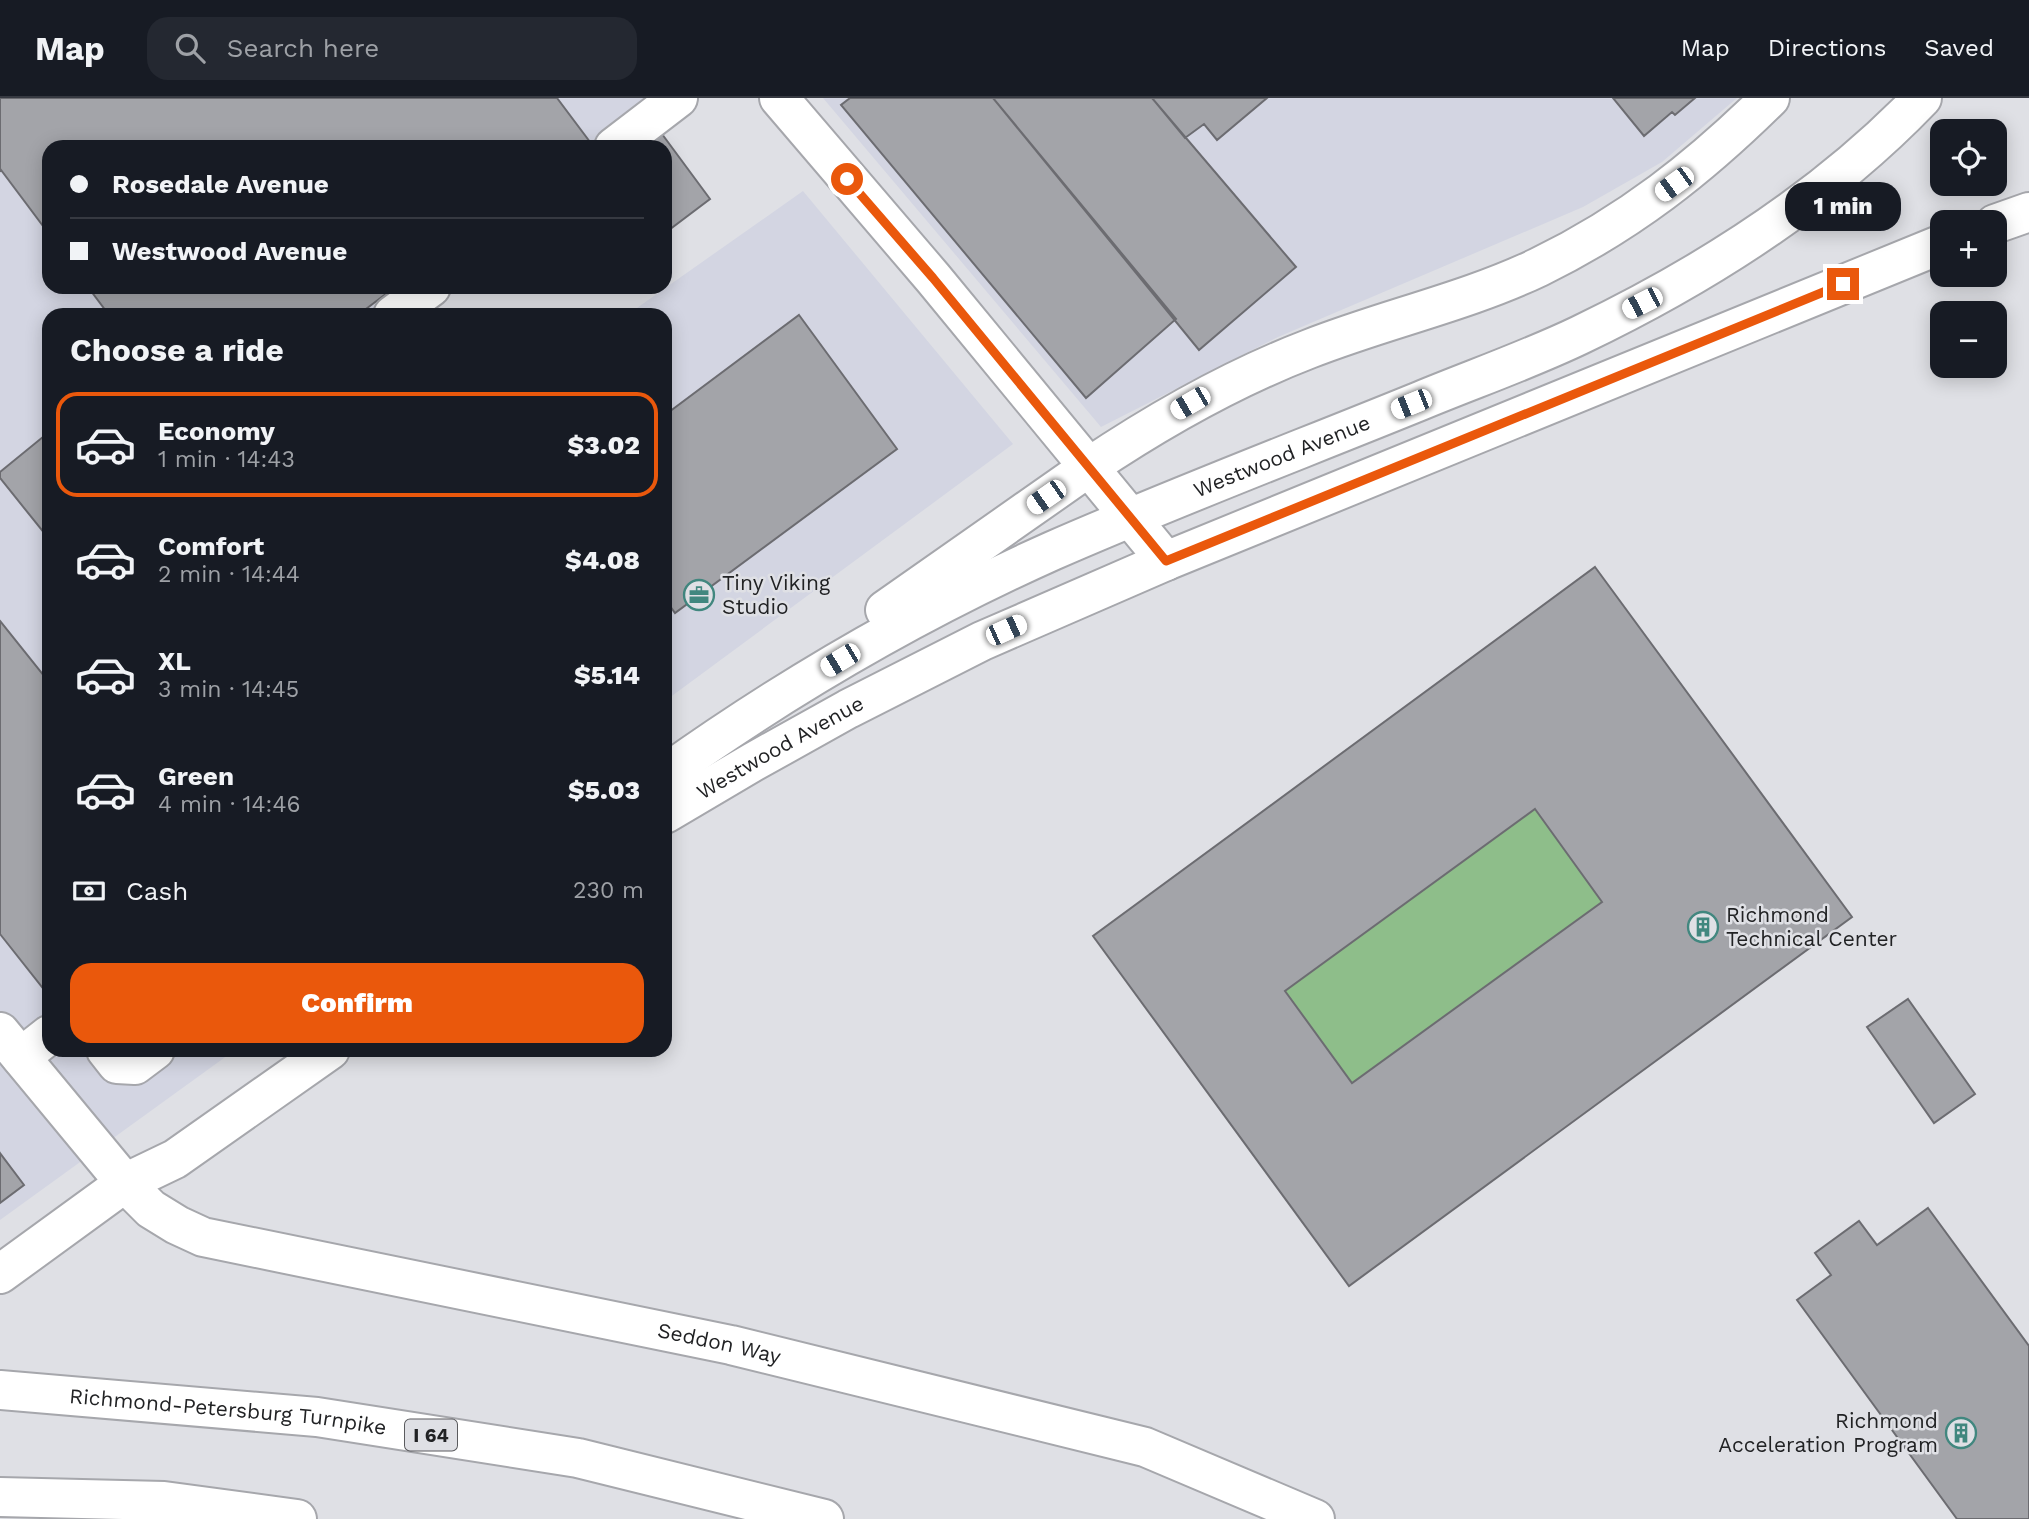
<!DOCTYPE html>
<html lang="en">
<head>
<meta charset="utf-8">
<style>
  :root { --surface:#171b24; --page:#242831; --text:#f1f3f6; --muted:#9ea1a6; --line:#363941; --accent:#ea580c }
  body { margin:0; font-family:"Work Sans",sans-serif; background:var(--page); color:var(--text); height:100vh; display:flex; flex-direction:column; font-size:26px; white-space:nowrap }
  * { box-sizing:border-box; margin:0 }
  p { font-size:23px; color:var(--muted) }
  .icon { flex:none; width:38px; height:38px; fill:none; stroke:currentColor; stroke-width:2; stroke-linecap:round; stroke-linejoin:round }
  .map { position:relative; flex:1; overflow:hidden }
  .sheet { position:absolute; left:42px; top:210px; width:630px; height:749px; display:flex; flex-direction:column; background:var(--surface); border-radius:21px; box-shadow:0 4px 18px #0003 }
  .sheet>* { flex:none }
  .guide { position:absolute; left:42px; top:42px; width:630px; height:154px; border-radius:21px; box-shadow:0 4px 18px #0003; display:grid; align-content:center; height:154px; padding:0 28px; background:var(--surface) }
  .fabs { position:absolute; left:1930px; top:21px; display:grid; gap:14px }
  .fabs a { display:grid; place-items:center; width:77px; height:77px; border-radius:14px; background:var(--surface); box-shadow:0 4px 18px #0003; font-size:35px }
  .end { position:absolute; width:32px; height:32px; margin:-16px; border:9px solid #ea580c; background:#fff; box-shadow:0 0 0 4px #fff }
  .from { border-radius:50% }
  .bubble { position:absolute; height:49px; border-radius:21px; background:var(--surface); box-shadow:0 4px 18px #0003; font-size:23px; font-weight:800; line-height:49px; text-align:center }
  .car { position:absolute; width:21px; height:42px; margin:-21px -10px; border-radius:9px; box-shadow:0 0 5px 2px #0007; background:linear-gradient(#fff 24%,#345 0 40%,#fff 0 76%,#345 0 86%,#fff 0) }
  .guide b { display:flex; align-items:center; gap:24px; height:66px; font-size:26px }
  .guide b+b { border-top:2px solid var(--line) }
  .guide i { width:18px; height:18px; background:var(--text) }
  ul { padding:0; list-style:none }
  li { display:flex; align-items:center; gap:21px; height:105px; margin:0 14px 10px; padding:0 14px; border:4px solid transparent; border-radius:21px }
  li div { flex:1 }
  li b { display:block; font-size:26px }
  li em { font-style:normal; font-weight:800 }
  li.active { border-color:var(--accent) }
  li>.icon { width:63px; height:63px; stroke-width:1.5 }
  h2 { padding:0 28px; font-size:32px; line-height:84px }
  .pay { display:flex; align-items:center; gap:18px; height:77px; padding:0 28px; font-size:26px }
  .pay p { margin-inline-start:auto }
  .cta { display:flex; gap:14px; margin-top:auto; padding:14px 28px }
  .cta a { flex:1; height:80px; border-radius:21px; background:var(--accent); color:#fff; font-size:28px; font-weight:800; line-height:80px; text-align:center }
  header { display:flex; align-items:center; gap:42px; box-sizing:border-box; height:98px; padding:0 35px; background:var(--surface); border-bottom:2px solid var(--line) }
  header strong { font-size:33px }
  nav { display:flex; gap:38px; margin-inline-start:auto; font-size:24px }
  .search { width:490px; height:63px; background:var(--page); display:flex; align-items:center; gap:18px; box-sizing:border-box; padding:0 24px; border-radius:21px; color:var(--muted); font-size:26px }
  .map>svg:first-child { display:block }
  .built { fill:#d3d5e2 }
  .green { fill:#8ebe8a }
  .building { fill:#a3a4a9; stroke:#6c6c71; stroke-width:2; fill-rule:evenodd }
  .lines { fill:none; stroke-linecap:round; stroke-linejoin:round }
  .minor-casing { stroke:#a6a7ac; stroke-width:42 }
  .major-casing { stroke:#a6a7ac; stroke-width:42 }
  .highway-casing { stroke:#a6a7ac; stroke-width:42 }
  .minor { stroke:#fff; stroke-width:38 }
  .major { stroke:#fff; stroke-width:38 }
  .highway { stroke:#fff; stroke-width:38 }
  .route { stroke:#ea580c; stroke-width:9 }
  .labels { text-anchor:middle; stroke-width:5; stroke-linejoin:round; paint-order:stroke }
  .shield { fill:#dfe0e5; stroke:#5a5b5e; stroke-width:2 }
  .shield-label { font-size:19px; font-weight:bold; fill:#212224 }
  .street-label { font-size:21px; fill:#212224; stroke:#dfe0e5 }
  .poi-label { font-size:21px; fill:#212224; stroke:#dfe0e5; text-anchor:start }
</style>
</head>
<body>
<header>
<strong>Map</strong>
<div class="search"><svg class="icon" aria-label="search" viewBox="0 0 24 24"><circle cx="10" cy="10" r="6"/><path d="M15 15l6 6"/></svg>Search here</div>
<nav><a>Map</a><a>Directions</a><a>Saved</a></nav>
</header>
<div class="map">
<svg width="2029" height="1421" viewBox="0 0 2029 1421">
  <rect width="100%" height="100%" fill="#dfe0e5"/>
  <path class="built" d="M0 0H673L606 49H49V189H413L375 217H49V952H235L0 1122Z
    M823 0H1737L1662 64 1583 109 1278 239 1101 329Z
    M803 93 1013 346 665 603V217H627Z"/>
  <path class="green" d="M1535 711 1602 804 1352 985 1285 893Z"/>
  <path class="building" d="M0 0H557L590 44 583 49H49V136L1 72 0 73Z
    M850 0H993L1176 221 1086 300 841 7Z
    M993 0H1152L1296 169 1199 252Z
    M1152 0H1267L1217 42 1204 26 1185 40Z
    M1613 0H1695L1675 17 1672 14 1644 38Z
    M662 36 710 101 665 135V49H644Z
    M88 189H395L358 217H109Z
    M799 217 897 351 675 515 665 501V317Z
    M49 334V441L0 380V374Z
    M1595 469 1852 819 1349 1188 1093 838ZM1535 711 1602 804 1352 985 1285 893Z
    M0 523 49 584V883L42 889 0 836Z
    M1908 901 1975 996 1934 1025 1867 929Z
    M0 1055 24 1087 0 1105Z
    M1928 1110 2029 1248V1421H1957L1797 1202 1831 1177 1815 1155 1859 1123 1877 1147Z"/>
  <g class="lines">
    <g class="minor-casing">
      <g id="minor">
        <path d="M779 0 933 180 1166 463"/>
        <path d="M614 49 678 0"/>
        <path d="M393 217 431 189"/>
        <path d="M1089 369C1159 322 1231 281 1309 251 1385 221 1466 204 1539 169 1629 125 1699 70 1770 0"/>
        <path id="s1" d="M0 934 125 1085 151 1111 177 1127 203 1139 731 1247 1145 1349 1315 1421"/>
        <path d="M106 952 117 966 135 967 155 952"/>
        <path d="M21 959 49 937"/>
      </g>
    </g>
    <g class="major-casing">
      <g id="major">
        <path d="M1995 126 2029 114"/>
        <path d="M885 512 1089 369"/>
        <path id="s2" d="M665 676C787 589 916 514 1052 453 1173 400 1297 353 1420 303 1473 281 1528 262 1580 237 1705 177 1825 101 1922 0"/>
        <path id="s3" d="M665 716 753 664 848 611 982 543 1166 463 1942 146"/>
        <path d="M0 1176 125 1085 175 1061 330 952"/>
      </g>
    </g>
    <g class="highway-casing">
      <g id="highway">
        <path id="s4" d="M0 1292 317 1319 578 1360 824 1421"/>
        <path d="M0 1399 164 1403 297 1421"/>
      </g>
    </g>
    <use href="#minor" class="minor"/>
    <use href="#major" class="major"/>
    <use href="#highway" class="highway"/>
  </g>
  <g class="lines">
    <path class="route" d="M847 81 933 180 1166 463 1843 186"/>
  </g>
  <defs>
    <g id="office-ring" transform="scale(1.575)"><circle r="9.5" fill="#dfe0e5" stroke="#41877f" stroke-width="1.5"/><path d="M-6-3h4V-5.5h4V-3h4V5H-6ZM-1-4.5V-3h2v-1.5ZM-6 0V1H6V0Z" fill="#41877f"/></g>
    <g id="building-ring" transform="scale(1.575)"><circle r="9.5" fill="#dfe0e5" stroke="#41877f" stroke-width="1.5"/><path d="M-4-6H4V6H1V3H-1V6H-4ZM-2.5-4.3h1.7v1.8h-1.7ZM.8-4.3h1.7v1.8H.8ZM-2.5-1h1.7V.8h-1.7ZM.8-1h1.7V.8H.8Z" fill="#41877f"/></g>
  </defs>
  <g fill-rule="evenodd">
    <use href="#office-ring" x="699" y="497"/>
    <use href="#building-ring" x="1703" y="829"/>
    <use href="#building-ring" x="1961" y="1335"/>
  </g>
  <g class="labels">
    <rect class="shield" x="405" y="1321.5" width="52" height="31" rx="5"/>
    <g class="shield-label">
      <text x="431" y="1344">I 64</text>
    </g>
    <g class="street-label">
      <text dy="7" stroke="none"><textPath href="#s2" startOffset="696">Westwood Avenue</textPath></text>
      <text dy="7" stroke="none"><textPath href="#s3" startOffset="133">Westwood Avenue</textPath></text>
      <text dy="7" stroke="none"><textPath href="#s1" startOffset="819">Seddon Way</textPath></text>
      <text dy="7" stroke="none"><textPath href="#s4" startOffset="229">Richmond-Petersburg Turnpike</textPath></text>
    </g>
    <g class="poi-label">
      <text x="722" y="492">Tiny Viking<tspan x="722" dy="24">Studio</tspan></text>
      <text x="1726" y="824">Richmond<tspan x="1726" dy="24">Technical Center</tspan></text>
      <text x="1938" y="1330" text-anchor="end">Richmond<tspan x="1938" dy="24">Acceleration Program</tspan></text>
    </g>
  </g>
</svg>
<div class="fabs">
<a><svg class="icon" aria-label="locate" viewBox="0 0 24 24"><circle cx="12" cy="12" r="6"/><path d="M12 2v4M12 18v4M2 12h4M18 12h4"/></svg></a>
<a>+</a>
<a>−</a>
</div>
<i class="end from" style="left:847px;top:81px"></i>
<i class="end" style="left:1843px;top:186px"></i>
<div class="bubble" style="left:1785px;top:84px;width:116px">1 min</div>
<i class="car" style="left:1674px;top:86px;rotate:234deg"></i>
<i class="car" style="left:1642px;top:205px;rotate:243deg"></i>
<i class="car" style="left:1190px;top:305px;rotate:240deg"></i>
<i class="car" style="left:1411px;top:306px;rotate:248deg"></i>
<i class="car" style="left:1046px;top:399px;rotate:235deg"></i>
<i class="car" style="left:1006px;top:532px;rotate:66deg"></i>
<i class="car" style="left:840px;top:562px;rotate:239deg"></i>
<div class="guide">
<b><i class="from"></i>Rosedale Avenue</b>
<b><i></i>Westwood Avenue</b>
</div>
<section class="sheet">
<h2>Choose a ride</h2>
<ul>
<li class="active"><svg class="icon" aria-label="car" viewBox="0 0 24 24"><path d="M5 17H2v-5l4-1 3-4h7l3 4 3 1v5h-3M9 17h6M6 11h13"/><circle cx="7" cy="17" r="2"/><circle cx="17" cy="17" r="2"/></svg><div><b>Economy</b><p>1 min · 14:43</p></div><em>$3.02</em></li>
<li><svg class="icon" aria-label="car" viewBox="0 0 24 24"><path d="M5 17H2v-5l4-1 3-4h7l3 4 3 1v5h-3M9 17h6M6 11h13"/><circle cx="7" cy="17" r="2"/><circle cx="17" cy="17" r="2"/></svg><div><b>Comfort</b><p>2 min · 14:44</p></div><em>$4.08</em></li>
<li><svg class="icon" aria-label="car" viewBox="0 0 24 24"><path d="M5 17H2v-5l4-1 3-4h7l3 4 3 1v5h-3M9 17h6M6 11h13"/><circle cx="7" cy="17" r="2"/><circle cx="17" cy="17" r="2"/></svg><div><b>XL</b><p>3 min · 14:45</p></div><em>$5.14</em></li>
<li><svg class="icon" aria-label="car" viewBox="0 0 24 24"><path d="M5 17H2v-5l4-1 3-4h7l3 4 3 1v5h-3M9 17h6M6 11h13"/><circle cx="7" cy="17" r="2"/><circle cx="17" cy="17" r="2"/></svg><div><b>Green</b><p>4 min · 14:46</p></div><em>$5.03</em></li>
</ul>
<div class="pay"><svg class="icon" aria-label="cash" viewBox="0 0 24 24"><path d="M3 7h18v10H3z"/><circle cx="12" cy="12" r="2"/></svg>Cash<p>230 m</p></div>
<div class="cta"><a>Confirm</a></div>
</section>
</div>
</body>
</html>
